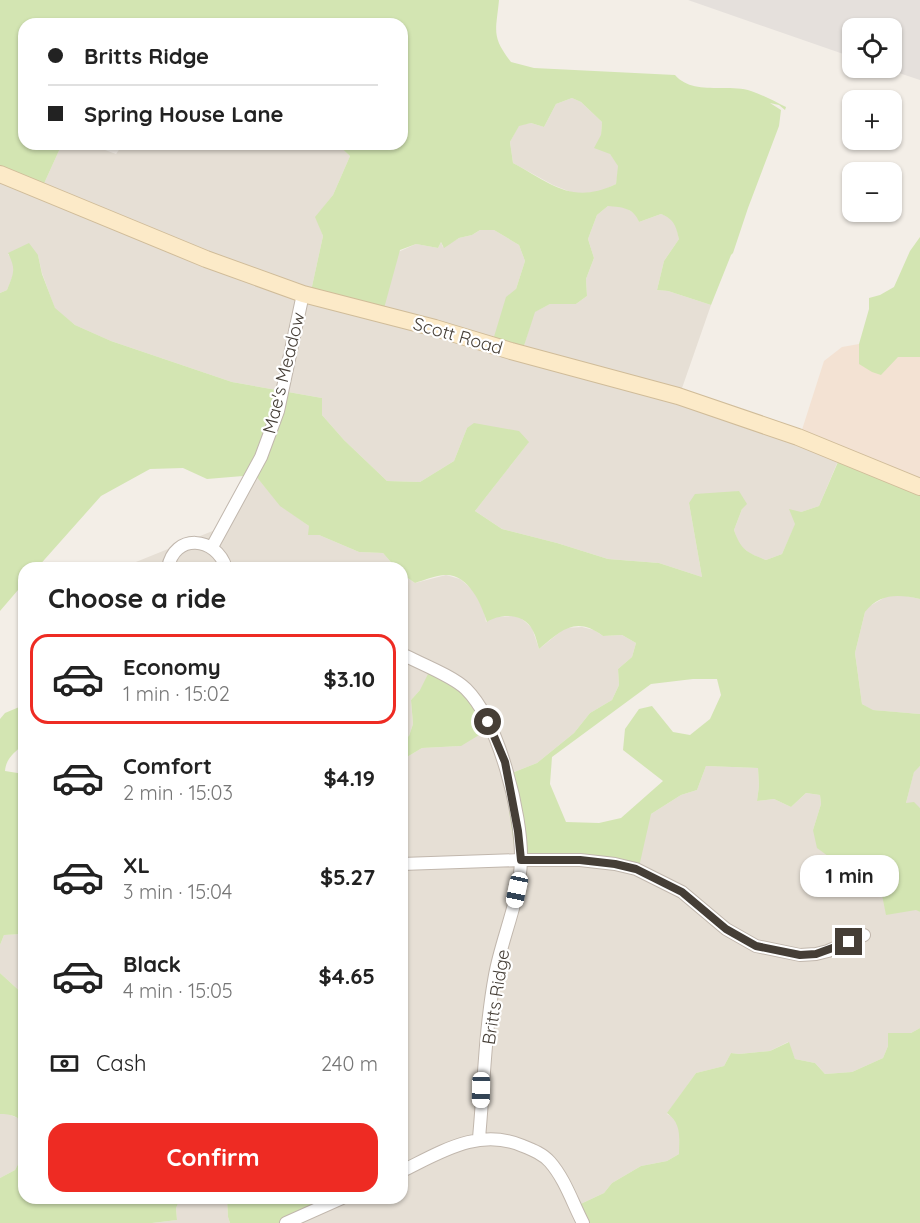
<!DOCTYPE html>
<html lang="en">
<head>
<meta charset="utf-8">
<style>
  :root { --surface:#fff; --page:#f6f6f6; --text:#222; --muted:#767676; --line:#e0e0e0; --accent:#ee2b23 }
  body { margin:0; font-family:Quicksand,sans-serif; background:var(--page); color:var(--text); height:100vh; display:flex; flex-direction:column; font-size:22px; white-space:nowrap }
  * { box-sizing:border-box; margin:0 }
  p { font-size:20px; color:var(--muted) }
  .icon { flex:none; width:33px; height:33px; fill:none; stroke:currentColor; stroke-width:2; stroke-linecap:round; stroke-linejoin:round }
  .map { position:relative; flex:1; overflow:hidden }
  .details { position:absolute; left:18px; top:562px; width:390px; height:642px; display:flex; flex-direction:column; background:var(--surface); border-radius:18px; box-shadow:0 2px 4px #0004 }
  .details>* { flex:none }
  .guide { position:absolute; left:18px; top:18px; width:390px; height:132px; border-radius:18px; box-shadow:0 2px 4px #0004; display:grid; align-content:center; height:132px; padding:0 30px; background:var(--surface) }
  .controls { position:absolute; left:842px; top:18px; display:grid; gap:12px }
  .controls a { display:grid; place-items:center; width:60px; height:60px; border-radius:12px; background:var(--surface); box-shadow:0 2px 4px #0004; font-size:30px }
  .end { position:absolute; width:27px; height:27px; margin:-14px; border:8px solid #453e36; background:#fff; box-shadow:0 0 0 3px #fff }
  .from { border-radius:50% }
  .bubble { position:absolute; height:42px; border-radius:18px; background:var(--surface); box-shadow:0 2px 4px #0004; font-size:20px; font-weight:700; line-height:42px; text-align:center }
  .car { position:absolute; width:18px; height:36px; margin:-18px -9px; border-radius:8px; box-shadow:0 0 4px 2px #0007; background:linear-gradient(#fff 24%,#345 0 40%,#fff 0 76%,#345 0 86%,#fff 0) }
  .guide b { display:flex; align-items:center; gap:21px; height:57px; font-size:22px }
  .guide b+b { border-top:2px solid var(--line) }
  .guide i { width:15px; height:15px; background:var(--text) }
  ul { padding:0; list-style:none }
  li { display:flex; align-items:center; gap:18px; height:90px; margin:0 12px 9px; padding:0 18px; border:3px solid transparent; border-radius:18px }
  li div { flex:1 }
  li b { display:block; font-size:22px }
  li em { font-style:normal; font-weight:700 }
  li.current { border-color:var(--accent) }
  li>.icon { width:54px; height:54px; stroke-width:1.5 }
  h2 { padding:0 30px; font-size:27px; line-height:72px }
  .pay { display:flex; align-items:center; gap:15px; height:66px; padding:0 30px; font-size:22px }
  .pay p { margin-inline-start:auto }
  .button { display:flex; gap:12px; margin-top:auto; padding:12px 30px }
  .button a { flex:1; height:69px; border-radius:18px; background:var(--accent); color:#fff; font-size:24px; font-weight:700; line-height:69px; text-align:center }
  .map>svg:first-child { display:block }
  .residential { fill:#e6dfd5 }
  .commercial { fill:#f3e2d3 }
  .industrial { fill:#e5e0dc }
  .green { fill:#d3e5b2; fill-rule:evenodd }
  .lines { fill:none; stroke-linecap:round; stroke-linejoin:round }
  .street-casing { stroke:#c1b7ad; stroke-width:14 }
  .secondary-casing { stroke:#d0bc99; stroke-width:18 }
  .street { stroke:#fff; stroke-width:12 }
  .secondary { stroke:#fceac8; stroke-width:16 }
  .route { stroke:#453e36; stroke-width:8 }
  .labels { text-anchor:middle; stroke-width:4.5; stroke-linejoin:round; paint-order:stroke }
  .street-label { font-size:18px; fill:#453e36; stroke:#fff }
</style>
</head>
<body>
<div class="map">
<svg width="920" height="1223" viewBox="0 0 920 1223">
  <rect width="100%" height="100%" fill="#f3eee7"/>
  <path class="residential" d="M572 98 581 102 602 122 601 135 610 154 619 166 616 184 600 192 576 194 553 185 513 163 510 142 519 125 531 123 544 127 556 104Z
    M62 144H89L116 154 121 147 127 144H337L350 156 333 195 316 217 323 236 311 291 416 244 438 248 441 242 443 247 459 238 472 235 480 230H494L519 245 525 261 516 289 523 349 534 312 550 304H576L587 296 586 279 594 258 588 239 597 215 608 206H613L624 207 637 215 639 222 661 214 669 217 676 225 679 239 664 261 657 290 668 291 711 305 681 391 841 454 819 506 801 512 782 554 766 560 751 554 739 545 734 530 742 509 739 491 689 503 702 577 659 563 608 559 557 543 502 529 475 511 528 443 467 428 454 461 420 482 387 481 344 440 322 415V398L232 382 111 341 75 325 55 309 42 273 38 255 8 254 13 261 14 273 7 290 0 293V173L42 188Z
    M255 475 280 505 309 526 319 535 359 552 383 553 396 568H121L220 528Z
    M402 574 415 583 446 575 460 579 473 590 484 611 486 622 495 617 513 616 521 618 532 628 539 649 565 628 582 627 594 630 603 636 622 635 636 643 632 657 618 669 619 685 612 700 590 713 574 733 537 763 504 776 516 860 651 814 681 795 697 790 706 766 758 768 759 786 757 801 774 799 791 807 806 793 820 795 821 804 813 830 861 880 880 885 920 912V1028L911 1033 893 1034 883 1058 852 1072 825 1074 815 1063 795 1059 788 1042 770 1051 739 1054 731 1053 724 1066 696 1073 667 1114 673 1117 680 1129 679 1154 667 1161 641 1166 612 1183 604 1193 572 1208 578 1223H285L342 1199 402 1198V760L422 748 461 746 420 690 411 700 413 724 409 736 402 739Z
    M889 595H902L920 599V714L872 710 862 704 855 653 865 612 868 607Z
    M920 766V808L906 803 914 771Z
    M24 934V995L0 973V945L4 935Z
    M0 1114H8L20 1119 24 1126V1153L15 1170 0 1178Z
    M180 1199H227L228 1217 230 1223H152L177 1220 176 1208Z"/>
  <path class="commercial" d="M859 344V364L898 357H920V485L800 436 824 361 842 347Z"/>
  <path class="industrial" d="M688 0H920V80L884 68H891V28H852V57Z"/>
  <path class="green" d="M0 0H499C496 32 491 36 511 62L534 68 675 75C693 96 728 83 751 91 763 95 774 101 786 107L785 110 779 105 770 103 781 110 779 126 748 208 733 253 731 255 711 305 668 291 657 290 664 261 679 239C676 226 674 219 661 214L639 222C634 208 622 207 608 206L597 215 588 239 594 258 586 279 587 296 576 304H550L535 312 523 349 493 340 506 297 516 289 525 261 519 245 494 230H480L472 235 459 238 444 248 441 242 438 248 416 244 400 250 383 312 311 291 323 236 315 217 333 195 350 156 337 144H402V24H24V144H62L42 188 0 173ZM572 98 581 102 602 122 601 135 594 148 610 154 618 166 616 184C572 205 552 184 513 163L510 142 519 126 531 123 544 127 556 104Z
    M920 237V357H898L881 375 872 372 859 364V344L869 309V298L880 295 894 287 910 251Z
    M29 243 38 255 42 274 55 308 75 325 111 341 232 382 322 398V415L344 440 387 481 420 482 454 461 467 428 474 423 519 431 529 442 475 511 502 529 557 543 608 559 659 563 702 577 689 503 695 494 739 491 747 504 742 509 734 530C741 550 746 552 766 560L782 554 795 524 789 509 801 512 819 506 841 455 920 485V599C899 594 879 593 865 612L855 653 862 704 873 710 920 714V766L914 772 906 803 914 802 920 808V912L916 910 886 915 880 885 861 880 817 848 813 830 821 804 820 795 806 793 791 807 774 799 757 801 759 786 758 768 706 766 697 790 681 795 651 814 639 867 516 860 504 776 537 763 574 733 590 713 612 700 619 685 618 669 632 657 636 643 622 635 603 636C575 615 561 631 539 649 537 643 536 636 533 631 525 613 501 613 487 622 481 603 468 573 444 575 434 576 424 580 415 583L402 574V568H396L383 553 359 552 319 535H308L309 526 280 506 255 475 207 479 183 468 150 469 101 496 37 568H24V583L0 611V293L7 290C14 273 16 269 8 253ZM693 679H717L721 695 710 719 690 735 673 732 652 706 639 709 625 729 623 750 663 781 621 818 599 823 566 822 550 784 552 757 651 684Z
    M429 672 457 687 488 726 484 732 461 746 422 748 402 760V739L409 736 413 724 411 700 420 690Z
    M24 705V744C15 752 6 758 5 771L24 774V934L4 935 0 945V719L5 713Z
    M0 973 24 995V1126C19 1116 11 1114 0 1114Z
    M920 1028V1223H578L572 1208 604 1193 612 1183 641 1166 667 1161 679 1154C679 1137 682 1124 667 1113L696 1073 724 1066 731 1053 739 1054 770 1051 789 1042 795 1059 815 1063 825 1074 852 1072 883 1058 888 1046V1033H911Z
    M24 1153V1198L180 1199 176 1208 177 1220 152 1223H0V1178L15 1170Z
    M227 1199H342L285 1223H230L228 1217Z"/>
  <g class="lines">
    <g class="street-casing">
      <path id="street" d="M212 547 261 457 278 411 303 294
        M168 568C174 533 216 536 226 568
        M402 654C419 663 453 676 466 689 499 722 522 814 521 860 520 900 502 937 495 975 485 1029 484 1084 479 1138
        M402 864 521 860H580L615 864 636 869 682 892 726 929 756 946 800 955 816 954 828 951 864 935
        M402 1171C441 1152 479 1127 523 1146 533 1150 543 1154 550 1162 565 1179 573 1204 583 1223
        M286 1223 342 1198"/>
    </g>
    <g class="secondary-casing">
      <path id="secondary" d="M0 174 206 259 303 294 435 328 511 351 678 396 798 437 920 487"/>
    </g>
    <use href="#street" class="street"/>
    <use href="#secondary" class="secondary"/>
  </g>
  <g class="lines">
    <path class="route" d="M488 722 505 762 518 831 521 860H580L615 864 636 869 682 892 726 929 756 946 800 955 816 954 849 942"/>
  </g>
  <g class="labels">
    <g class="street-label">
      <text transform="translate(458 336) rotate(16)" y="6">Scott Road</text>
      <text transform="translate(284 373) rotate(-76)" y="6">Mae's Meadow</text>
      <text transform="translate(496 997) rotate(-81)" y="6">Britts Ridge</text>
    </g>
  </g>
</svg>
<div class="controls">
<a><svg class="icon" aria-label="locate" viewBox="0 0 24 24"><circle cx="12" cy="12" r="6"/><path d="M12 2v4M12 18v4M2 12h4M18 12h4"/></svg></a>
<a>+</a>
<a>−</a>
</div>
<i class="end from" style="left:488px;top:722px"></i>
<i class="end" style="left:849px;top:942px"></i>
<div class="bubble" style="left:800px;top:855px;width:99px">1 min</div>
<i class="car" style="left:517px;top:890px;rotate:192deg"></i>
<i class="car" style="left:481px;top:1090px;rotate:181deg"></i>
<div class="guide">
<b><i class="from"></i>Britts Ridge</b>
<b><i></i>Spring House Lane</b>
</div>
<section class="details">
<h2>Choose a ride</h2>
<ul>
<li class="current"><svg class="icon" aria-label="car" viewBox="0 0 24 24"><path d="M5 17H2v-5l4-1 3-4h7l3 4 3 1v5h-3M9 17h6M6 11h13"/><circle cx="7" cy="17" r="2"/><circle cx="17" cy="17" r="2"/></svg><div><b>Economy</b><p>1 min · 15:02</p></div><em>$3.10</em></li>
<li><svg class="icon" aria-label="car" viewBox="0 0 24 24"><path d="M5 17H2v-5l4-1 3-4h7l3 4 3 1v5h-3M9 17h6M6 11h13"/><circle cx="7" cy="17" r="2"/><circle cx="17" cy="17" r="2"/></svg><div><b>Comfort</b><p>2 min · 15:03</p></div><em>$4.19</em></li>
<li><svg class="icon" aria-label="car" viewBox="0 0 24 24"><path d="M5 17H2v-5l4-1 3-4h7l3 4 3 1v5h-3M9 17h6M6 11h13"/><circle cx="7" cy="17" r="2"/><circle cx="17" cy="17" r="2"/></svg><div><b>XL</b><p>3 min · 15:04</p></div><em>$5.27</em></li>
<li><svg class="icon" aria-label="car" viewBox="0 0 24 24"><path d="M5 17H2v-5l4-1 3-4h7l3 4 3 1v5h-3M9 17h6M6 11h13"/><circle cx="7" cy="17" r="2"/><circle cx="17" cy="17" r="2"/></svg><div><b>Black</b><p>4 min · 15:05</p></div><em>$4.65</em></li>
</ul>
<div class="pay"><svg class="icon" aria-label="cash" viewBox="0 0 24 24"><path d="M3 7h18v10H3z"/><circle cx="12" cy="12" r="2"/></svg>Cash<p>240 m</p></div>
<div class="button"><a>Confirm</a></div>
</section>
</div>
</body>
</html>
